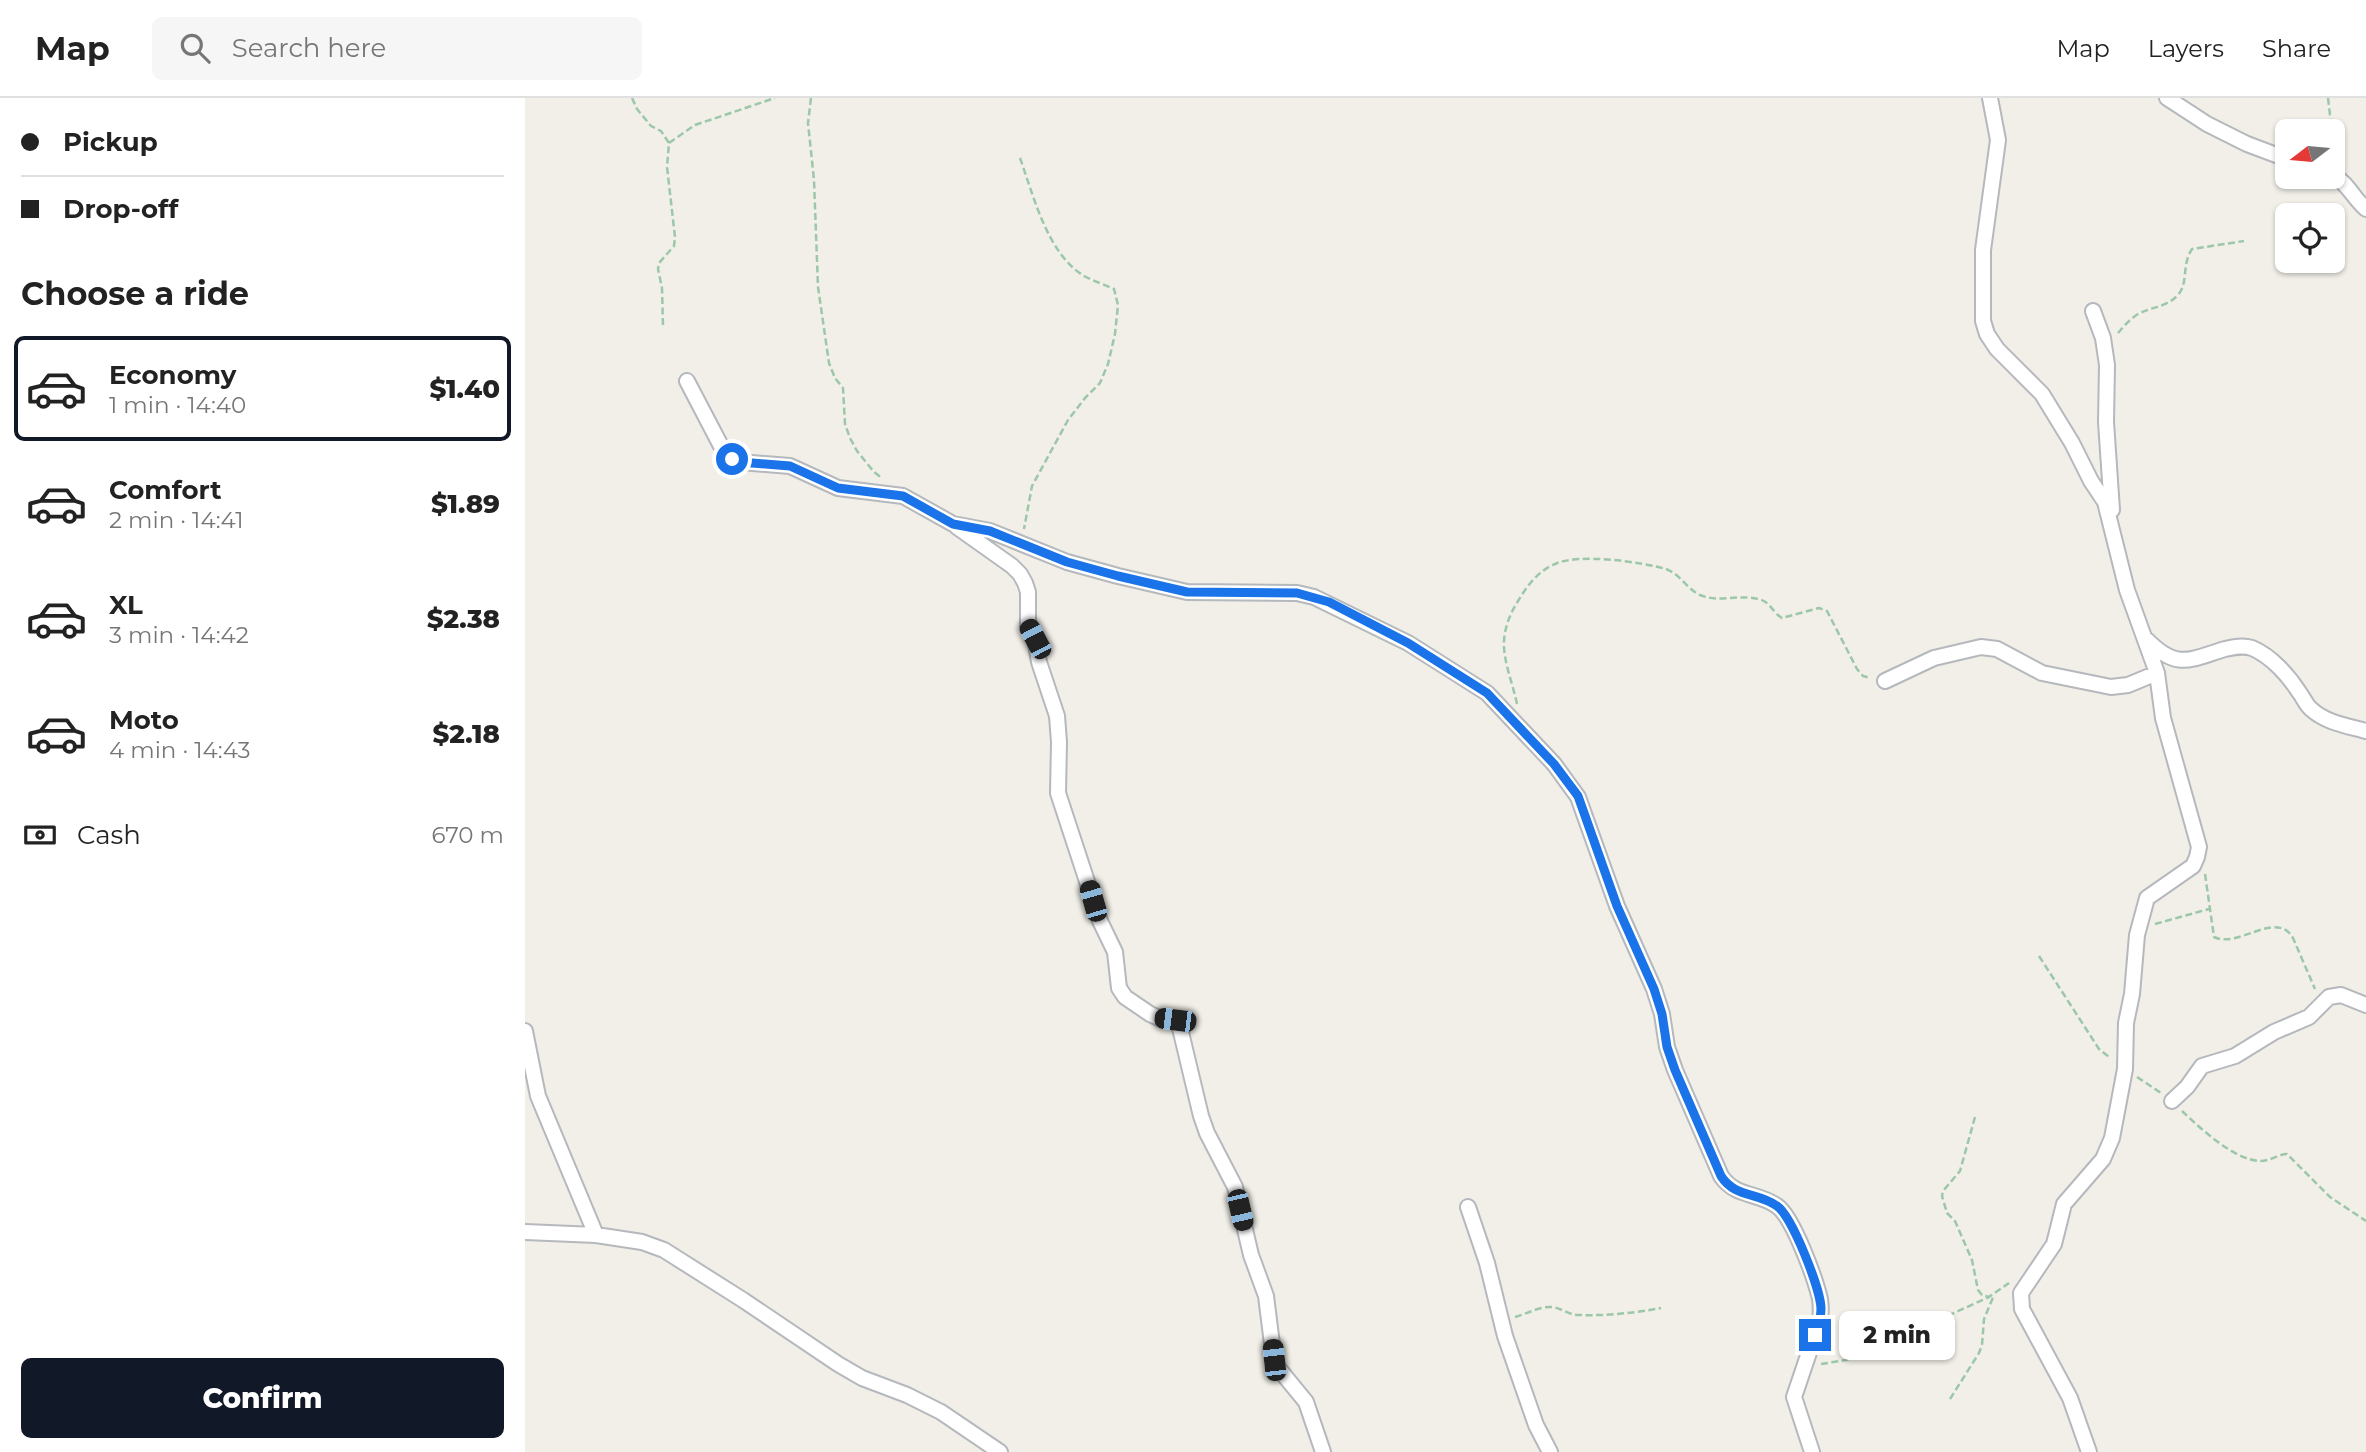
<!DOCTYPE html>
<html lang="en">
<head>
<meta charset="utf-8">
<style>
  :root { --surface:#fff; --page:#f6f6f6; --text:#222; --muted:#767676; --line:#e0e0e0; --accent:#111827 }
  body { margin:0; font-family:Montserrat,sans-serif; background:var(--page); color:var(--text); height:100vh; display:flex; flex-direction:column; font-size:26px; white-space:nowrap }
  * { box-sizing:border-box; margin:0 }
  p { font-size:23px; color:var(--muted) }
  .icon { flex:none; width:38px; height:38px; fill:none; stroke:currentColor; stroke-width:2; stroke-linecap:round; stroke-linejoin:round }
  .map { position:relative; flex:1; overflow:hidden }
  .drawer { display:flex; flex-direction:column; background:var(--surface); width:525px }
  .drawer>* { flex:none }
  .guide { display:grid; align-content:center; height:154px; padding:0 21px; background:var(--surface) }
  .needle { width:46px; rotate:254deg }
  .fabs { position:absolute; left:1750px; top:21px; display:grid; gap:14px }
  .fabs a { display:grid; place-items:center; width:70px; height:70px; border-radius:10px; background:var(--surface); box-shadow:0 2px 5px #0004; font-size:35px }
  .end { position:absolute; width:32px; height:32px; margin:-16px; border:9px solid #1a73e8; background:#fff; box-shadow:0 0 0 4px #fff }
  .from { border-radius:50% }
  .bubble { position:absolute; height:49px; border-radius:10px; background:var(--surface); box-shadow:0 2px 5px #0004; font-size:23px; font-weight:800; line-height:49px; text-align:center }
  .car { position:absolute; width:21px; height:42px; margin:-21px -10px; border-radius:9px; box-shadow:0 0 5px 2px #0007; background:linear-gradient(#222 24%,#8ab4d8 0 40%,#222 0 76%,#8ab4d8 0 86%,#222 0) }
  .guide b { display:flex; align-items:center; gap:24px; height:66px; font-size:26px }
  .guide b+b { border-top:2px solid var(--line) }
  .guide i { width:18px; height:18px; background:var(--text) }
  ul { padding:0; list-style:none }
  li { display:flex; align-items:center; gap:21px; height:105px; margin:0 14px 10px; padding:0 7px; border:4px solid transparent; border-radius:10px }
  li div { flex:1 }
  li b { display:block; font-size:26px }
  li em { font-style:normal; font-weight:800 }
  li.selected { border-color:var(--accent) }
  li>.icon { width:63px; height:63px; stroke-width:1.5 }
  h2 { padding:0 21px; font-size:32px; line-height:84px }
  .pay { display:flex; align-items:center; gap:18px; height:77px; padding:0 21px; font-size:26px }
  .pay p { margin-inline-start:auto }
  .action { display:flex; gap:14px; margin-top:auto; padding:14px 21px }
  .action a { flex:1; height:80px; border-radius:10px; background:var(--accent); color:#fff; font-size:28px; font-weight:800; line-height:80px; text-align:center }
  header { display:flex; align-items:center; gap:42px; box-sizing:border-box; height:98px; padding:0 35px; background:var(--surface); border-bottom:2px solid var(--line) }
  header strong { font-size:33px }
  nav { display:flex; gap:38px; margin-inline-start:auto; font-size:24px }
  .search { width:490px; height:63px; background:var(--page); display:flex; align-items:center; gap:18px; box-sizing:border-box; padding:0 24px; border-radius:10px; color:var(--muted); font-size:26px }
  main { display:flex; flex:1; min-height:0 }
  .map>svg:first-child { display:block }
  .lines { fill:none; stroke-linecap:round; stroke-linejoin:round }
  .street-casing { stroke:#b5b8bc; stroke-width:18 }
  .path { stroke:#9cc7a9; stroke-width:2.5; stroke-dasharray:7 3.5; stroke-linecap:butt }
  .street { stroke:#fff; stroke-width:14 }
  .route { stroke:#1a73e8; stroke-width:9 }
</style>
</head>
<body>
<header>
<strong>Map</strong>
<div class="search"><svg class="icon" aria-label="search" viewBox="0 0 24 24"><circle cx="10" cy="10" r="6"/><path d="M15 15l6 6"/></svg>Search here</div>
<nav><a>Map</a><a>Layers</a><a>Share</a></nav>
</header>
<main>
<section class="drawer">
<div class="guide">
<b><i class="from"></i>Pickup</b>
<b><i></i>Drop-off</b>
</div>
<h2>Choose a ride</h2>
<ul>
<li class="selected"><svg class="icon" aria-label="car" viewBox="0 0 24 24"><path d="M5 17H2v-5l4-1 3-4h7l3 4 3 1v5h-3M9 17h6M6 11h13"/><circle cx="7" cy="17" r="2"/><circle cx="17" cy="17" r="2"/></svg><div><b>Economy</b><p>1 min · 14:40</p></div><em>$1.40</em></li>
<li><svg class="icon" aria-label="car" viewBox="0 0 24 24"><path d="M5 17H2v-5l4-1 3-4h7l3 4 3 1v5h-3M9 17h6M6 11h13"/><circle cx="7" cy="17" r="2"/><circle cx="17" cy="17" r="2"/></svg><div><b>Comfort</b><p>2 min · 14:41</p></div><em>$1.89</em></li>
<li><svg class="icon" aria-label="car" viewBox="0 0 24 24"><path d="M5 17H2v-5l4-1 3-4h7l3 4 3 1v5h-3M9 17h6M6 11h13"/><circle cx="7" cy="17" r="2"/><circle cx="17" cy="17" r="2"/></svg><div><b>XL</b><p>3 min · 14:42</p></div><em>$2.38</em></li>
<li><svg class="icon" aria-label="car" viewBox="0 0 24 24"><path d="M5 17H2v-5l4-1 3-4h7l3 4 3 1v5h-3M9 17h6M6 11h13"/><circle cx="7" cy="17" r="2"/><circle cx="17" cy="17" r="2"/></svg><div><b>Moto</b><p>4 min · 14:43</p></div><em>$2.18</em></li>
</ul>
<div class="pay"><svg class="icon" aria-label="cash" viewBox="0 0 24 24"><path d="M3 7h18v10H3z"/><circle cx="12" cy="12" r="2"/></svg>Cash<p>670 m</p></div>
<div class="action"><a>Confirm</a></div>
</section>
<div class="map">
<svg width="1841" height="1354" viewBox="0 0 1841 1354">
  <rect width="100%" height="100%" fill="#f1efe8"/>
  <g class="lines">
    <g class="street-casing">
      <path id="street" d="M1465 0 1473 42 1458 152V223L1462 236 1472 251 1517 296 1547 345 1566 383 1580 404 1602 492 1632 575 1638 620 1674 749 1672 759 1668 768 1622 800 1612 837 1607 896 1601 925 1600 971 1587 1040 1578 1061 1539 1106 1529 1146 1496 1195 1497 1211 1545 1300 1564 1354
        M1642 0 1682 26 1722 46 1762 61
        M1808 77C1823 85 1828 100 1841 111
        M1568 213 1578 240 1582 267 1581 324 1587 412
        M162 283 196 348 207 361 215 364 265 368 313 390 378 398 428 426 465 433 542 464 593 478 662 494 772 495 789 499 883 545 962 595 1029 666 1053 699 1092 808 1129 891 1137 916 1142 949 1150 972 1196 1078C1211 1100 1233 1094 1252 1108 1268 1119 1290 1180 1295 1201 1296 1208 1296 1215 1295 1222L1269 1299 1287 1354
        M432 429 487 468 495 476 500 485 503 494V528L510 541 514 564 532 618 534 644 533 695 575 823 590 854 594 890 600 899 625 916 634 920 652 923 654 926 676 1018 682 1035 710 1089 726 1157 741 1198 749 1262 754 1271 781 1304 798 1354
        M1622 542C1652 572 1664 562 1700 551 1709 549 1718 547 1727 550 1746 558 1763 577 1774 594 1778 599 1781 607 1786 611 1801 625 1823 628 1841 633
        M1360 583 1409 560 1456 549 1472 551 1517 575 1586 589 1603 587 1632 575
        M0 933 13 998 71 1137
        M1647 1003 1662 989 1677 968 1710 958 1749 934 1784 919 1804 899 1816 897 1841 907
        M943 1109 962 1165 980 1238 1011 1327 1025 1354
        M0 1134 71 1137 117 1144 139 1152 218 1202 313 1266 337 1280 382 1297 416 1314 475 1354"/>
    </g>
    <path class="path" d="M107 0 112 11 126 28 136 33 144 45 142 69 150 139 149 148 134 165 133 171 137 190 138 228
      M286 0 283 25 289 82 293 189 304 265 310 280 318 290 320 326 325 340 332 353 349 374 357 380
      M1803 0 1805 17 1815 63
      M144 45 170 27 250 0
      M495 60C509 99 522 155 559 178 569 183 580 187 589 191L593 207 590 236 583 266 575 285 560 300 543 322 507 388 499 431
      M1593 235C1599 228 1605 221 1613 216 1626 209 1642 209 1653 197 1664 184 1656 168 1667 151L1719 143
      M992 606C988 586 978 563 979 543 980 528 985 516 993 503 1002 488 1013 473 1030 466 1053 455 1117 464 1141 471 1155 476 1162 491 1175 497 1194 505 1214 496 1233 501 1245 503 1248 515 1257 520L1294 510 1302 513 1332 571 1338 578 1345 580
      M1680 776 1689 839C1714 851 1751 811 1768 840L1790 891
      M1630 826 1684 811
      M1514 858 1574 951 1584 959
      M1612 979 1636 995
      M1657 1013C1675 1030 1710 1063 1736 1063 1745 1063 1754 1056 1762 1056L1805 1099 1841 1123
      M1450 1019 1435 1073 1418 1093 1417 1098 1422 1115 1430 1123 1447 1162 1453 1192 1457 1197 1464 1199
      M990 1219C1001 1216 1016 1208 1027 1209 1037 1210 1043 1217 1053 1217 1081 1218 1109 1215 1136 1210
      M1296 1266 1321 1262 1339 1256 1464 1199 1484 1185
      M1425 1301 1454 1255 1457 1247 1459 1221 1469 1197"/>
    <use href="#street" class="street"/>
  </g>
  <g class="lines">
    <path class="route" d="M207 361 215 364 265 368 313 390 378 398 428 426 465 433 542 464 593 478 662 494 772 495 804 504 883 545 962 595 1029 666 1053 698 1092 808 1129 891 1137 916 1142 949 1150 972 1196 1078C1210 1100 1233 1094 1252 1108 1267 1118 1296 1192 1296 1211 1296 1220 1293 1229 1290 1237"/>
  </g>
</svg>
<div class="fabs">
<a><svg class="needle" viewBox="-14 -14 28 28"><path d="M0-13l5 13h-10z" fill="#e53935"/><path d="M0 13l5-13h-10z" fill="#767676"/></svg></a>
<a><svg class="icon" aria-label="locate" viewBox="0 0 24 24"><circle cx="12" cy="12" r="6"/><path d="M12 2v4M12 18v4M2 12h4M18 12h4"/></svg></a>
</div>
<i class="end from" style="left:207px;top:361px"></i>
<i class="end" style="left:1290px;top:1237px"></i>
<div class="bubble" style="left:1314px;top:1213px;width:116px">2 min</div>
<i class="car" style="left:510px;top:541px;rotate:332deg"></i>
<i class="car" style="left:568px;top:803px;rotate:344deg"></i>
<i class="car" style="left:650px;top:922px;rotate:277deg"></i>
<i class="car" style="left:715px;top:1112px;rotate:167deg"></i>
<i class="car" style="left:749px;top:1262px;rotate:354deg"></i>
</div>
</main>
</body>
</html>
